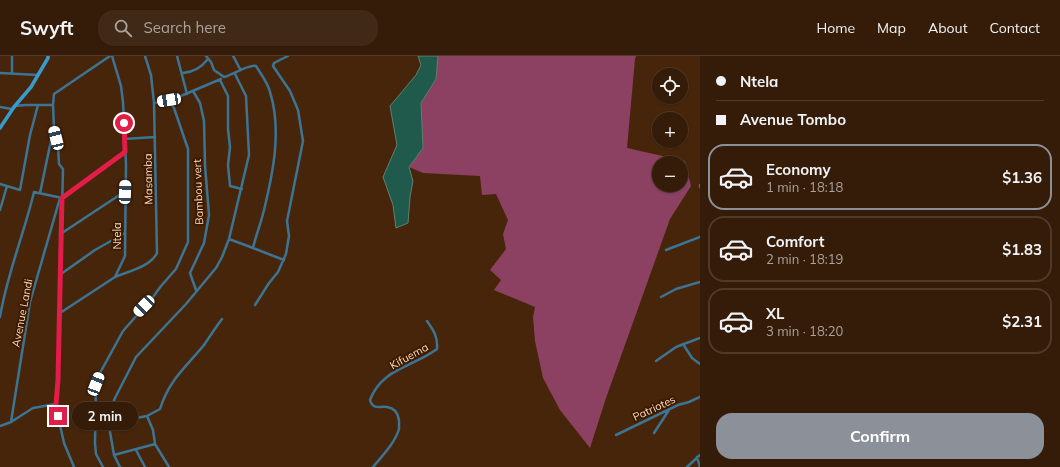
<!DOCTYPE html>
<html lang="en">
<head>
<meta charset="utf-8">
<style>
  :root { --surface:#351c08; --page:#402916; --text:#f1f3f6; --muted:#aaa19c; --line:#4f3a29; --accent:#8c9099 }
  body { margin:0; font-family:Mulish,sans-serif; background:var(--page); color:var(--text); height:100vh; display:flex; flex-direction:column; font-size:15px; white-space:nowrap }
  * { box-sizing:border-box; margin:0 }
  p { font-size:13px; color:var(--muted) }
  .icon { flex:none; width:22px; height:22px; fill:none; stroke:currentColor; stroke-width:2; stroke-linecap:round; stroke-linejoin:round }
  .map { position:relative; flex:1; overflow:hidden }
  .drawer { display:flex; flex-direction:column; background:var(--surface); width:360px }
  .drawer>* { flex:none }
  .hud { display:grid; align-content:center; height:88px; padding:0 16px; background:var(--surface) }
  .buttons { position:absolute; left:652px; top:12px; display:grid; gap:8px }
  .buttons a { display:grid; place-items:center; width:36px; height:36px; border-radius:50%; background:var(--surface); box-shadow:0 1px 3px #0004,0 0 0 1px var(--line); font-size:20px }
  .end { position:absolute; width:18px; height:18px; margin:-9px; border:5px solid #e11d48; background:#fff; box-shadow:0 0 0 2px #fff }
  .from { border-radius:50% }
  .bubble { position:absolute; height:28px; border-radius:14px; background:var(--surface); box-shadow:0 1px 3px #0004,0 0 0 1px var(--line); font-size:13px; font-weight:700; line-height:28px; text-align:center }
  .car { position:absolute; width:12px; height:24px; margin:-12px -6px; border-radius:5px; box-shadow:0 0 3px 1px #0007; background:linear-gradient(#fff 24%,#345 0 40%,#fff 0 76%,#345 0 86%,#fff 0) }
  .hud b { display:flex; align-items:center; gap:14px; height:38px; font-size:15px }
  .hud b+b { border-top:1px solid var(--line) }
  .hud i { width:10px; height:10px; background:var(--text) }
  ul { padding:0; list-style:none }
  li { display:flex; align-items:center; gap:12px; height:66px; margin:0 8px 6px; padding:0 8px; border:2px solid var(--line); border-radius:16px }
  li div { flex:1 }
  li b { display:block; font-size:15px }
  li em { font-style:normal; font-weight:700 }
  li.selected { border-color:var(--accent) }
  li>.icon { width:36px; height:36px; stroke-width:1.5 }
  .action { display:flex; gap:8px; margin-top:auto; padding:8px 16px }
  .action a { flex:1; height:46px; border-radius:16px; background:var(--accent); color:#fff; font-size:16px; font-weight:700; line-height:46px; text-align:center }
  header { display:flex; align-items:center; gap:24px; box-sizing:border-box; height:56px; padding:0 20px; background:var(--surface); border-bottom:1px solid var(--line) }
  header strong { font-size:19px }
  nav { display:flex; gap:22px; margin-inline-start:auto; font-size:14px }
  .search { width:280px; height:36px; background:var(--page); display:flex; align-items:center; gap:10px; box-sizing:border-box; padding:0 14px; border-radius:16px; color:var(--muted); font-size:15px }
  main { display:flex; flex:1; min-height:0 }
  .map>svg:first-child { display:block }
  .forest { fill:#8c4062; fill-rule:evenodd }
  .water { fill:#1f5a4c; stroke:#61806e }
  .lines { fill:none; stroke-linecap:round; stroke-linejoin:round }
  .street { stroke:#3c7493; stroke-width:2.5 }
  .secondary { stroke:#389bcc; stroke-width:3.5 }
  .route { stroke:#e11d48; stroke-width:5 }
  .labels { text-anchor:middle; stroke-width:4; stroke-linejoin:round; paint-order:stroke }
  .street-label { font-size:11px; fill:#fcd7bf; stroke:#3c1b01 }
</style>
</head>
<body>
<header>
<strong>Swyft</strong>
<div class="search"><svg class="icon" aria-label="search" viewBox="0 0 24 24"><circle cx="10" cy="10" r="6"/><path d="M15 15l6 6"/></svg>Search here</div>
<nav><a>Home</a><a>Map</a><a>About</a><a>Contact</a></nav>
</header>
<main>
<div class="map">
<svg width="700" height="411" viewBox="0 0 700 411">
  <rect width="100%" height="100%" fill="#47250b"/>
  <path class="forest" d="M438 0H636L635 3 627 92 685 105 691 130 670 163 606 342 590 392 560 354 543 322 535 285 533 261 535 251 494 234 501 224 490 214 506 193 503 178 508 164 496 138 482 139 480 120 423 117 409 111 423 92 421 47 436 23ZM659 107H681V129H659Z"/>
  <path class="water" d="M418 0H438L436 23 421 47 423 92 409 111 413 125 410 141 408 167 396 172 393 149 383 121 397 89 390 50 416 19 421 9Z"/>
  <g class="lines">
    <path class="street" d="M177 0 187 38
      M206 0 211 6 214 14 224 21C232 19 249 8 256 10 261 18 268 27 270 36 282 74 273 117 264 154 261 167 256 179 253 192L229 183
      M233 0C236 4 237 9 241 14
      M0 17 38 19
      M12 17V0
      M183 17C193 16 201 12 207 4
      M220 24 228 40V73L230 91 228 109 230 130 242 133
      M193 35 200 47 204 65 205 109 209 159 204 187 190 217 196 234
      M154 47 169 45 221 23
      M14 50 26 49H53
      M0 51 12 53
      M124 83 155 81
      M0 128 20 134 30 79 38 49
      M700 129V131
      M40 137 53 75
      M0 154 7 130
      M62 177 124 136
      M253 192 284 204
      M666 194 700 181
      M61 218 95 194 125 177
      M115 221C129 215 150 211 157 197L154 47 151 19 145 0
      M661 241 676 233 700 226
      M255 249 269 227 278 216 286 198 289 180 287 165 303 85 298 54 290 35 273 10 274 7 288 0
      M60 257 115 221 125 200 126 108 123 46 121 30 112 0
      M0 261C7 218 24 178 34 136L62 142 125 97
      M683 288 692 302 700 308
      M656 305 676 291 700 282
      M147 360 153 374 155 388 169 411
      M11 366 33 352 56 348
      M109 367 147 360 160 353C169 324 186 311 204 289 210 280 216 271 222 263
      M0 370 11 366 30 246 60 142
      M654 377 669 354
      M616 379 678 349 689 346 700 341
      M136 394 145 411
      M114 399 155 388
      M697 401 700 411
      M74 411 64 387 58 360 56 348 58 324 63 113 59 108 58 90 54 73 53 49 54 38 110 0
      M103 411 96 398 95 387 96 328 100 317 123 275 153 241 161 230 176 213 188 186V93L174 52 169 45
      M120 411 114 399 109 370 110 354 115 342 136 301 186 248 216 212 222 201 229 183 249 99 246 40 235 18
      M373 411C382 400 395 387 399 373 399 370 399 366 399 364 398 357 394 352 387 351 379 350 373 354 370 344 382 312 413 311 437 293 438 281 434 275 427 265
      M687 411 700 399"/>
    <path class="secondary" d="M0 72 14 51 31 31 48 2V0"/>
  </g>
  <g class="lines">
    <path class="route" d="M58 360 56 348 58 324 62 142 125 96 124 67"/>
  </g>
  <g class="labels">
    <g class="street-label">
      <text transform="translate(148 123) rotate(-91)" y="4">Masamba</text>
      <text transform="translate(198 136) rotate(-92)" y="4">Bambou vert</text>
      <text transform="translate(117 180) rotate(-90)" y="4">Ntela</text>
      <text transform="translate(22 257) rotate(-79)" y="4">Avenue Landi</text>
      <text transform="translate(409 300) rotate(-29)" y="4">Kifuema</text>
      <text transform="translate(654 352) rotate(-25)" y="4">Patriotes</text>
    </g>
  </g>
</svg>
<div class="buttons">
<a><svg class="icon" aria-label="locate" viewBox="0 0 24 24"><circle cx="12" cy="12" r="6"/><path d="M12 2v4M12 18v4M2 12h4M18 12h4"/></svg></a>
<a>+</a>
<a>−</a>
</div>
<i class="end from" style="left:124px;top:67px"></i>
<i class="end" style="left:58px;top:360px"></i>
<div class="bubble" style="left:72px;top:346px;width:66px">2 min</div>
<i class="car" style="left:169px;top:44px;rotate:261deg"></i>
<i class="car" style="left:56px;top:82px;rotate:346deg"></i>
<i class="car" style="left:125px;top:136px;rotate:2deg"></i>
<i class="car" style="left:144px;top:250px;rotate:224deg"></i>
<i class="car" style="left:96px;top:328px;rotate:21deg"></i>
</div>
<section class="drawer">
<div class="hud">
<b><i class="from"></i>Ntela</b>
<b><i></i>Avenue Tombo</b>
</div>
<ul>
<li class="selected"><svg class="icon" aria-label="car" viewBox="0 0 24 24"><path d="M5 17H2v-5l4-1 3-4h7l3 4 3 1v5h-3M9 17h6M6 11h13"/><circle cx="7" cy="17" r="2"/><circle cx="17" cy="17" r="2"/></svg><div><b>Economy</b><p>1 min · 18:18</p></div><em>$1.36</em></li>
<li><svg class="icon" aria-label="car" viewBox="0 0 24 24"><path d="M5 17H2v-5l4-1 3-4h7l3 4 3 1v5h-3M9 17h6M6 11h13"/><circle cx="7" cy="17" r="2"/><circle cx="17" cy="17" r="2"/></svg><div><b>Comfort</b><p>2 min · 18:19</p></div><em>$1.83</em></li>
<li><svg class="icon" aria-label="car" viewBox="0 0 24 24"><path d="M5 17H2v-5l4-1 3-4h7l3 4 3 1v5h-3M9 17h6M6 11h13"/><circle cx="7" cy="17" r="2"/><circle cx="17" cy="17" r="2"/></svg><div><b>XL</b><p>3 min · 18:20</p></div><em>$2.31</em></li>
</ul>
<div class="action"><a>Confirm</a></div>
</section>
</main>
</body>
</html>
